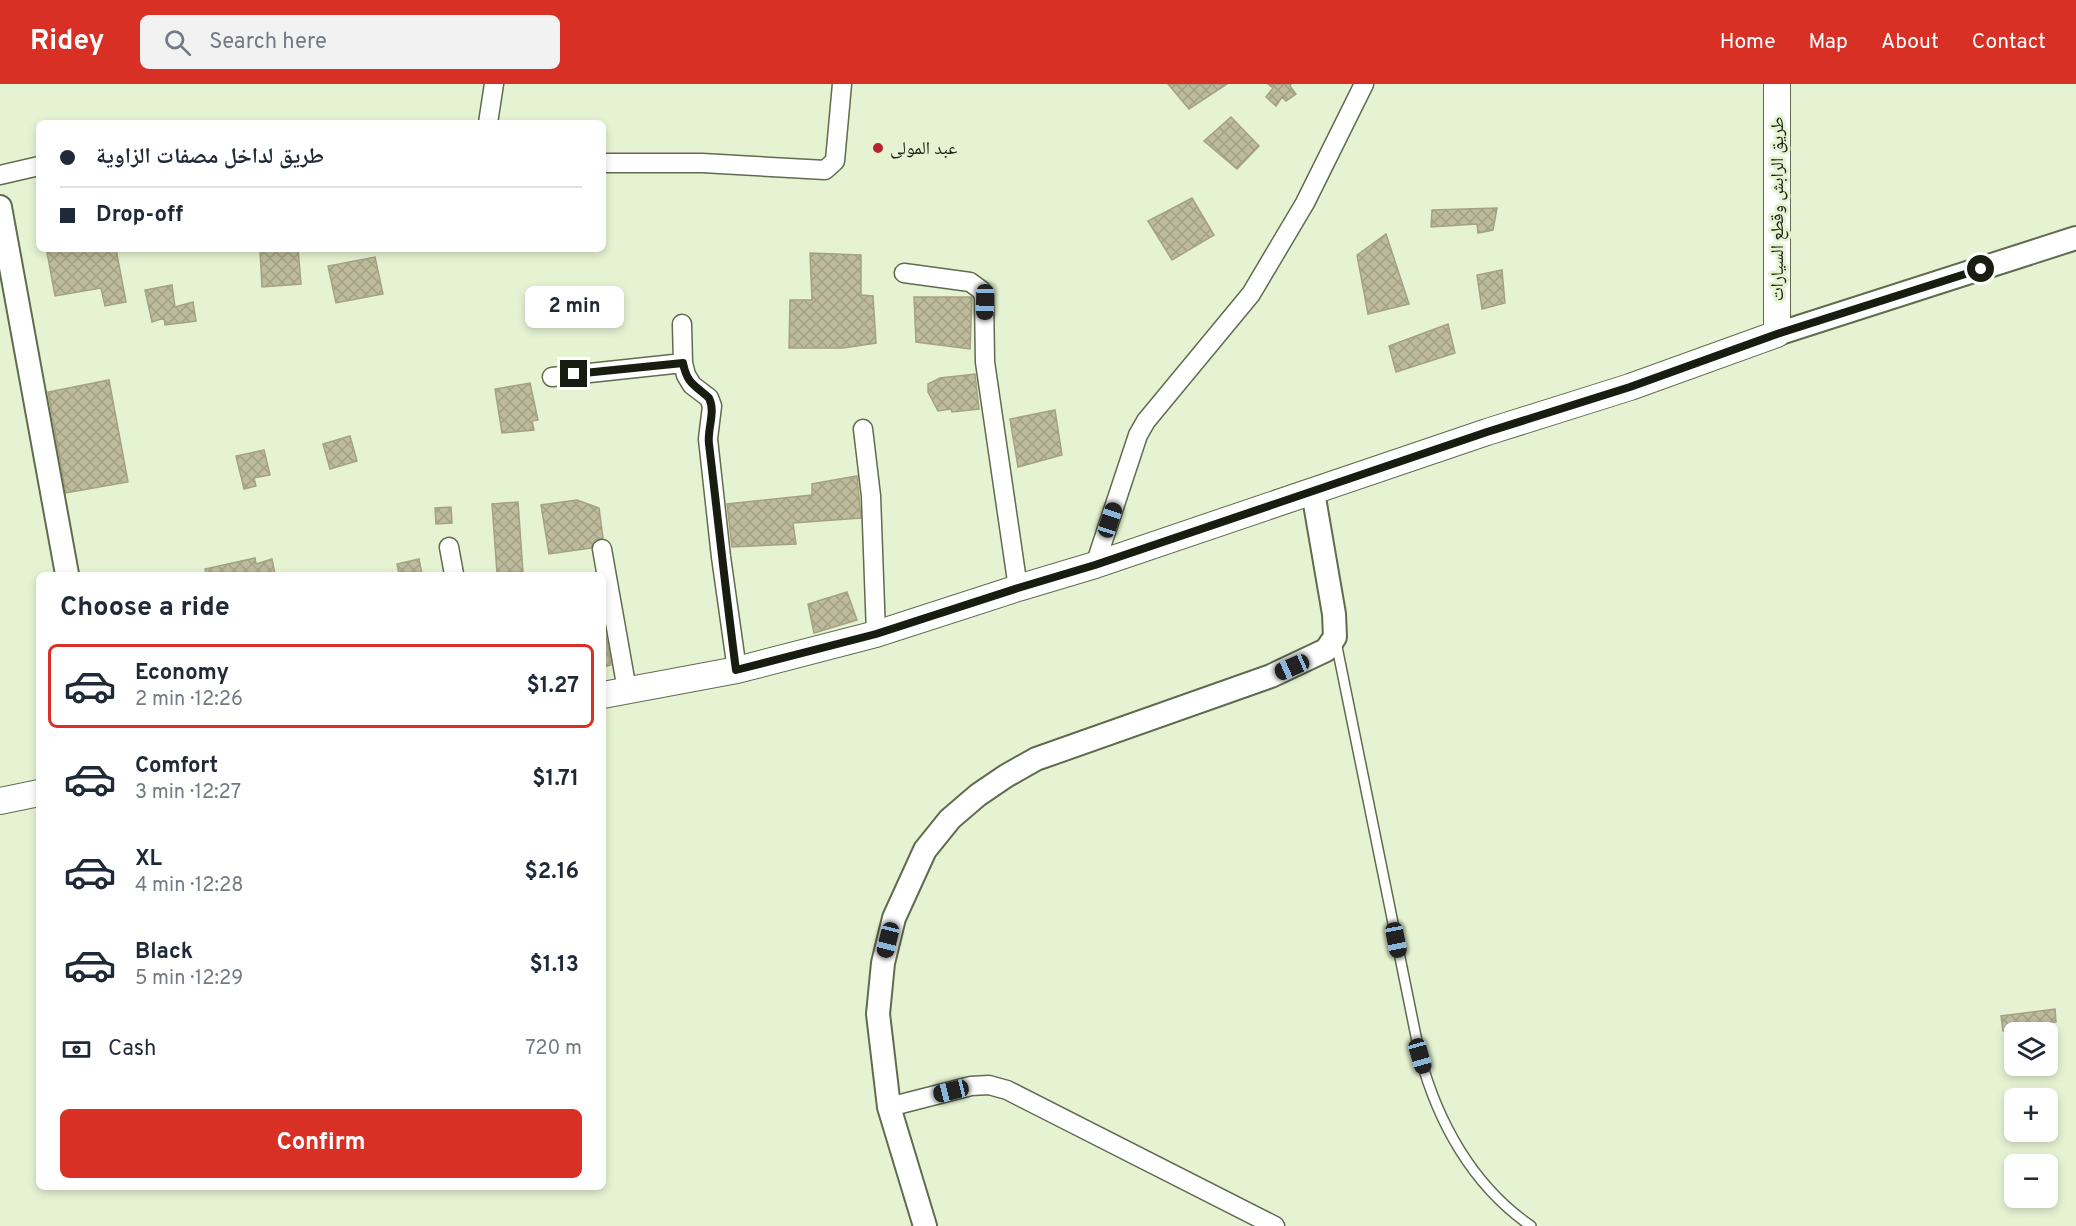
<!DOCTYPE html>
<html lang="en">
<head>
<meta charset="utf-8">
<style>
  :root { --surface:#fff; --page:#f2f2f3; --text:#1f2937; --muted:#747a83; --line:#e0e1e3; --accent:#d93025 }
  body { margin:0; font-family:Overpass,"Noto Naskh Arabic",sans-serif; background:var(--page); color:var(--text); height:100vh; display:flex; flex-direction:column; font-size:22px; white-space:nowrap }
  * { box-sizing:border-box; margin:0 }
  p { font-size:20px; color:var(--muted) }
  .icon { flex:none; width:33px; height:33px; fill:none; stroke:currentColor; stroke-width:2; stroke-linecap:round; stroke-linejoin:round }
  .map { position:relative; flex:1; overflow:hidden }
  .panel { position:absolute; left:36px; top:488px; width:570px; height:618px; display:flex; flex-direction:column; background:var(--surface); border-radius:9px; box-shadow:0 3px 9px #0003 }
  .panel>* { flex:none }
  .top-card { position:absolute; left:36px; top:36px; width:570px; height:132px; border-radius:9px; box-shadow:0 3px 9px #0003; display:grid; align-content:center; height:132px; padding:0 24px; background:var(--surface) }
  .tools { position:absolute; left:2004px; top:938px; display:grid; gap:12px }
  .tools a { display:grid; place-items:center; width:54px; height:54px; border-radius:9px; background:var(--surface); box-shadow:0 3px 9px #0003; font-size:30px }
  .end { position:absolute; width:27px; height:27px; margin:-14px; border:8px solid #191d11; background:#fff; box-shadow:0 0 0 3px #fff }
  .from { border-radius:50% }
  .bubble { position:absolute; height:42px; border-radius:9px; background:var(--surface); box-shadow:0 3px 9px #0003; font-size:20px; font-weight:700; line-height:42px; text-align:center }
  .car { position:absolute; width:18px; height:36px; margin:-18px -9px; border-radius:8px; box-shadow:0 0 4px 2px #0007; background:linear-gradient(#222 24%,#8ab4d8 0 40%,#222 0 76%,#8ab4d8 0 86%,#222 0) }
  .top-card b { display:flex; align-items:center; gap:21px; height:57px; font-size:22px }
  .top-card b+b { border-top:2px solid var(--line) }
  .top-card i { width:15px; height:15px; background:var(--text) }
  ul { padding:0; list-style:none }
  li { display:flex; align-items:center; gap:18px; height:84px; margin:0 12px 9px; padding:0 12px; border:3px solid transparent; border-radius:9px }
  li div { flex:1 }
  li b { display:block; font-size:22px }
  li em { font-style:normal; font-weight:700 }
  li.active { border-color:var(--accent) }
  li>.icon { width:54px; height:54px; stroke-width:1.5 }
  h2 { padding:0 24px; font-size:27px; line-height:72px }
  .pay { display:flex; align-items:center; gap:15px; height:66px; padding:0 24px; font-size:22px }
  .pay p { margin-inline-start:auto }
  .primary-button { display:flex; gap:12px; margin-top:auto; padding:12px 24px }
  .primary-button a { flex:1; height:69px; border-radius:9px; background:var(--accent); color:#fff; font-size:24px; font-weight:700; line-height:69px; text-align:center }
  header { display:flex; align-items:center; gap:36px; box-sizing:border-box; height:84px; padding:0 30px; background:var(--accent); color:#fff }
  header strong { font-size:28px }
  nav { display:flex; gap:33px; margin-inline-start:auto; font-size:21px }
  .search { width:420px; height:54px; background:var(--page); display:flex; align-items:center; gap:15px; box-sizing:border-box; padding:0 21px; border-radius:9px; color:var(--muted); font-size:22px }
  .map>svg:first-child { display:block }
  .building { fill:url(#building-cross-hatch); stroke:#a4a283; stroke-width:1.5 }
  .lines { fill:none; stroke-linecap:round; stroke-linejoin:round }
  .service-casing { stroke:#606b4f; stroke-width:12 }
  .minor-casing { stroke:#606b4f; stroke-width:21 }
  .tertiary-casing { stroke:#606b4f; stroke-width:26 }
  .secondary-casing { stroke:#606b4f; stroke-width:28 }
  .service { stroke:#fff; stroke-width:9 }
  .minor { stroke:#fff; stroke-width:18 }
  .tertiary { stroke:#fff; stroke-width:22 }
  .secondary { stroke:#fff; stroke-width:26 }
  .route { stroke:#191d11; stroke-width:8 }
  .poi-dot { fill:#b62434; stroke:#e6f3d3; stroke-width:2 }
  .labels { text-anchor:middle; stroke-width:6; stroke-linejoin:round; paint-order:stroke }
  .poi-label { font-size:18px; fill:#191d11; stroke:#e6f3d3; text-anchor:start }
  .street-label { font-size:18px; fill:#191d11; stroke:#e6f3d3 }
</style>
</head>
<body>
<header>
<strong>Ridey</strong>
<div class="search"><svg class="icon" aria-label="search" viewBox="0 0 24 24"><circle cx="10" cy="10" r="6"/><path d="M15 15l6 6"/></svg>Search here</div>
<nav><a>Home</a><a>Map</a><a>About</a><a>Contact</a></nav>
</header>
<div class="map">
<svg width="2076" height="1142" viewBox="0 0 2076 1142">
  <defs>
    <pattern id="building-cross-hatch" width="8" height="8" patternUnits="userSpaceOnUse" patternTransform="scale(1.5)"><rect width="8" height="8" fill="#bdbb9b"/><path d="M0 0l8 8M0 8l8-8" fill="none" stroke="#a2a084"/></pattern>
  </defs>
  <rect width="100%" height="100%" fill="#e6f3d3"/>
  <path class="building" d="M1168 0H1227L1189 25Z
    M1268 0H1291L1290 2 1296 10 1286 17 1282 13 1276 22 1266 13 1273 4Z
    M1231 33 1259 62 1237 85 1204 57Z
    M1192 114 1214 151 1172 176 1148 137Z
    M1497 124 1493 146 1478 149 1477 140 1431 143 1432 126Z
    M1386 150 1409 220 1368 230 1357 171Z
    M61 165H116L126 218 105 222 101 204 55 212 47 168Z
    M298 165 301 200 262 203 260 167Z
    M810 169 861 171V211L873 212 876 259 843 264H789L790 216H812Z
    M375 173 383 210 336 219 328 182Z
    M1502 186 1505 219 1482 225 1477 191Z
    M172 201 175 223 193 218 196 237 165 241 164 234 152 238 145 206Z
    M914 213H972L970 265 916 258Z
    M1448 240 1455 269 1396 288 1389 262Z
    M975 290 979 325 952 328 951 325 938 327 928 308V300L940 294Z
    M109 296 128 398 66 409 48 308Z
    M530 299 538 336 532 337 534 346 502 349 495 305Z
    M1055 326 1062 371 1018 383 1010 335Z
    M350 352 357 377 330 385 323 360Z
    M264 366 270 391 254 394 256 402 244 405 236 372Z
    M857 392 861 434 793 439 796 460 732 463 727 420 812 411V400Z
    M577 416 599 424 603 454 595 456 591 464 549 470 541 421Z
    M518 418 523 488 497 489 492 420Z
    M451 423 452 439 436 440 435 424Z
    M255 474 256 480 272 475 275 490H206L205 485Z
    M419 475 422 490H399L397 480Z
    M847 508 857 536 814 549 808 520Z
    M603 535 611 581 603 583Z
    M2055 925 2056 938 2003 947 2001 932Z"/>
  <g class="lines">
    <g class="service-casing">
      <path id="service" d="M1336 558 1420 972C1438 1039 1473 1102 1531 1142"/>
    </g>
    <g class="minor-casing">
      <path id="minor" d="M488 39 494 0
        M603 79H702L825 86 835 77 842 0
        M0 91 39 82
        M904 189 970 198 981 206 984 212 985 278 1018 504
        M682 240 683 279 686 291 692 301 709 314 712 322 708 355 721 473 737 586
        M552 293 683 279
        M863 345 871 412 876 550
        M449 463 454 490
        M602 465 627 606
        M1095 481 1138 351 1146 337 1251 210 1305 119 1364 0
        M889 1023 971 1002 989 1001 1007 1006 1275 1142"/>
    </g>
    <g class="tertiary-casing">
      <path id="tertiary" d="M0 123 67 490
        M1777 250 2076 154
        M925 1142 889 1023 878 930 883 879 894 834 925 766 950 735 978 711 1006 692 1036 675 1271 592 1326 566 1335 553 1334 530 1313 408"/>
    </g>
    <g class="secondary-casing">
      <path id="secondary" d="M603 611 737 586 876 550 1018 504 1095 481 1487 348 1630 303 1777 250V0
        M0 717 39 709"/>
    </g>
    <use href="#service" class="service"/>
    <use href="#minor" class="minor"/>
    <use href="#tertiary" class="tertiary"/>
    <use href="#secondary" class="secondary"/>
  </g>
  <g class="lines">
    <path class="route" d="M574 290 683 279C687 300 695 301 709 314 716 328 707 345 709 360 718 435 726 511 736 586L876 550 1018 504 1095 481 1487 348 1630 303 1777 250 1981 185"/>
  </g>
  <circle class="poi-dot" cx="878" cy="64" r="6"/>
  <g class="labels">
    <g class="poi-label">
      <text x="890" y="70">عبد المولى</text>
    </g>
    <g class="street-label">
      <text transform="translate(1777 125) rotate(-90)" y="6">طريق الرابش وقطع السيارات</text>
    </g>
  </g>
</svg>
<div class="tools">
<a><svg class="icon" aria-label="layers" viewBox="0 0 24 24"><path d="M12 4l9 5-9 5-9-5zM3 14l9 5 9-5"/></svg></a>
<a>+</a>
<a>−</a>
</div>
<i class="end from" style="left:1981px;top:185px"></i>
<i class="end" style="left:574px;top:290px"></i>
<div class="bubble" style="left:525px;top:202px;width:99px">2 min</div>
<i class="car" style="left:985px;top:218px;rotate:181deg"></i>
<i class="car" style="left:1110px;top:436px;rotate:18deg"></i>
<i class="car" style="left:1292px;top:583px;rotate:246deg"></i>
<i class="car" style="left:888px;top:856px;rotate:194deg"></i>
<i class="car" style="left:1396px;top:856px;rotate:169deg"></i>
<i class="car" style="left:1420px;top:972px;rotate:164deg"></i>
<i class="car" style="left:951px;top:1007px;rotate:256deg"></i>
<div class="top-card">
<b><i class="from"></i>طريق لداخل مصفات الزاوية</b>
<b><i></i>Drop-off</b>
</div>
<section class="panel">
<h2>Choose a ride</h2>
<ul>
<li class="active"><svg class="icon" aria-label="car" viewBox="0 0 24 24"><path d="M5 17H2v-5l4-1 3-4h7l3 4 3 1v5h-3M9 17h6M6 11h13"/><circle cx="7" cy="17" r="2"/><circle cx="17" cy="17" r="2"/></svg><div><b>Economy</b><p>2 min · 12:26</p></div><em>$1.27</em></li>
<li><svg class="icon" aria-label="car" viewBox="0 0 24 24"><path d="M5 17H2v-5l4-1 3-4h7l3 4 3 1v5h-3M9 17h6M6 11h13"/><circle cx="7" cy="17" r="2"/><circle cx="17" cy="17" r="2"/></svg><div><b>Comfort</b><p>3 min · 12:27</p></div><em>$1.71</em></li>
<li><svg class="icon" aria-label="car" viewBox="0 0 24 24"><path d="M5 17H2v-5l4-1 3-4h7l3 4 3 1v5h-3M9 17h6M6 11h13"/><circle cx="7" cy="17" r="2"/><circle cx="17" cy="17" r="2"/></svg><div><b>XL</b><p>4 min · 12:28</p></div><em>$2.16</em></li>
<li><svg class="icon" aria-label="car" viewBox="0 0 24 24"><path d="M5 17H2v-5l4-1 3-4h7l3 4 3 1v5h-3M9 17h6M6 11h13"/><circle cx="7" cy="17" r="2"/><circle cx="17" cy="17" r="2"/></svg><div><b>Black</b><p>5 min · 12:29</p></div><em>$1.13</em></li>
</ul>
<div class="pay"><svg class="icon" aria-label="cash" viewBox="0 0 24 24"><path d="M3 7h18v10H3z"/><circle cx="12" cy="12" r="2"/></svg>Cash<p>720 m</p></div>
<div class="primary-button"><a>Confirm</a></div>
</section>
</div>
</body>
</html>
